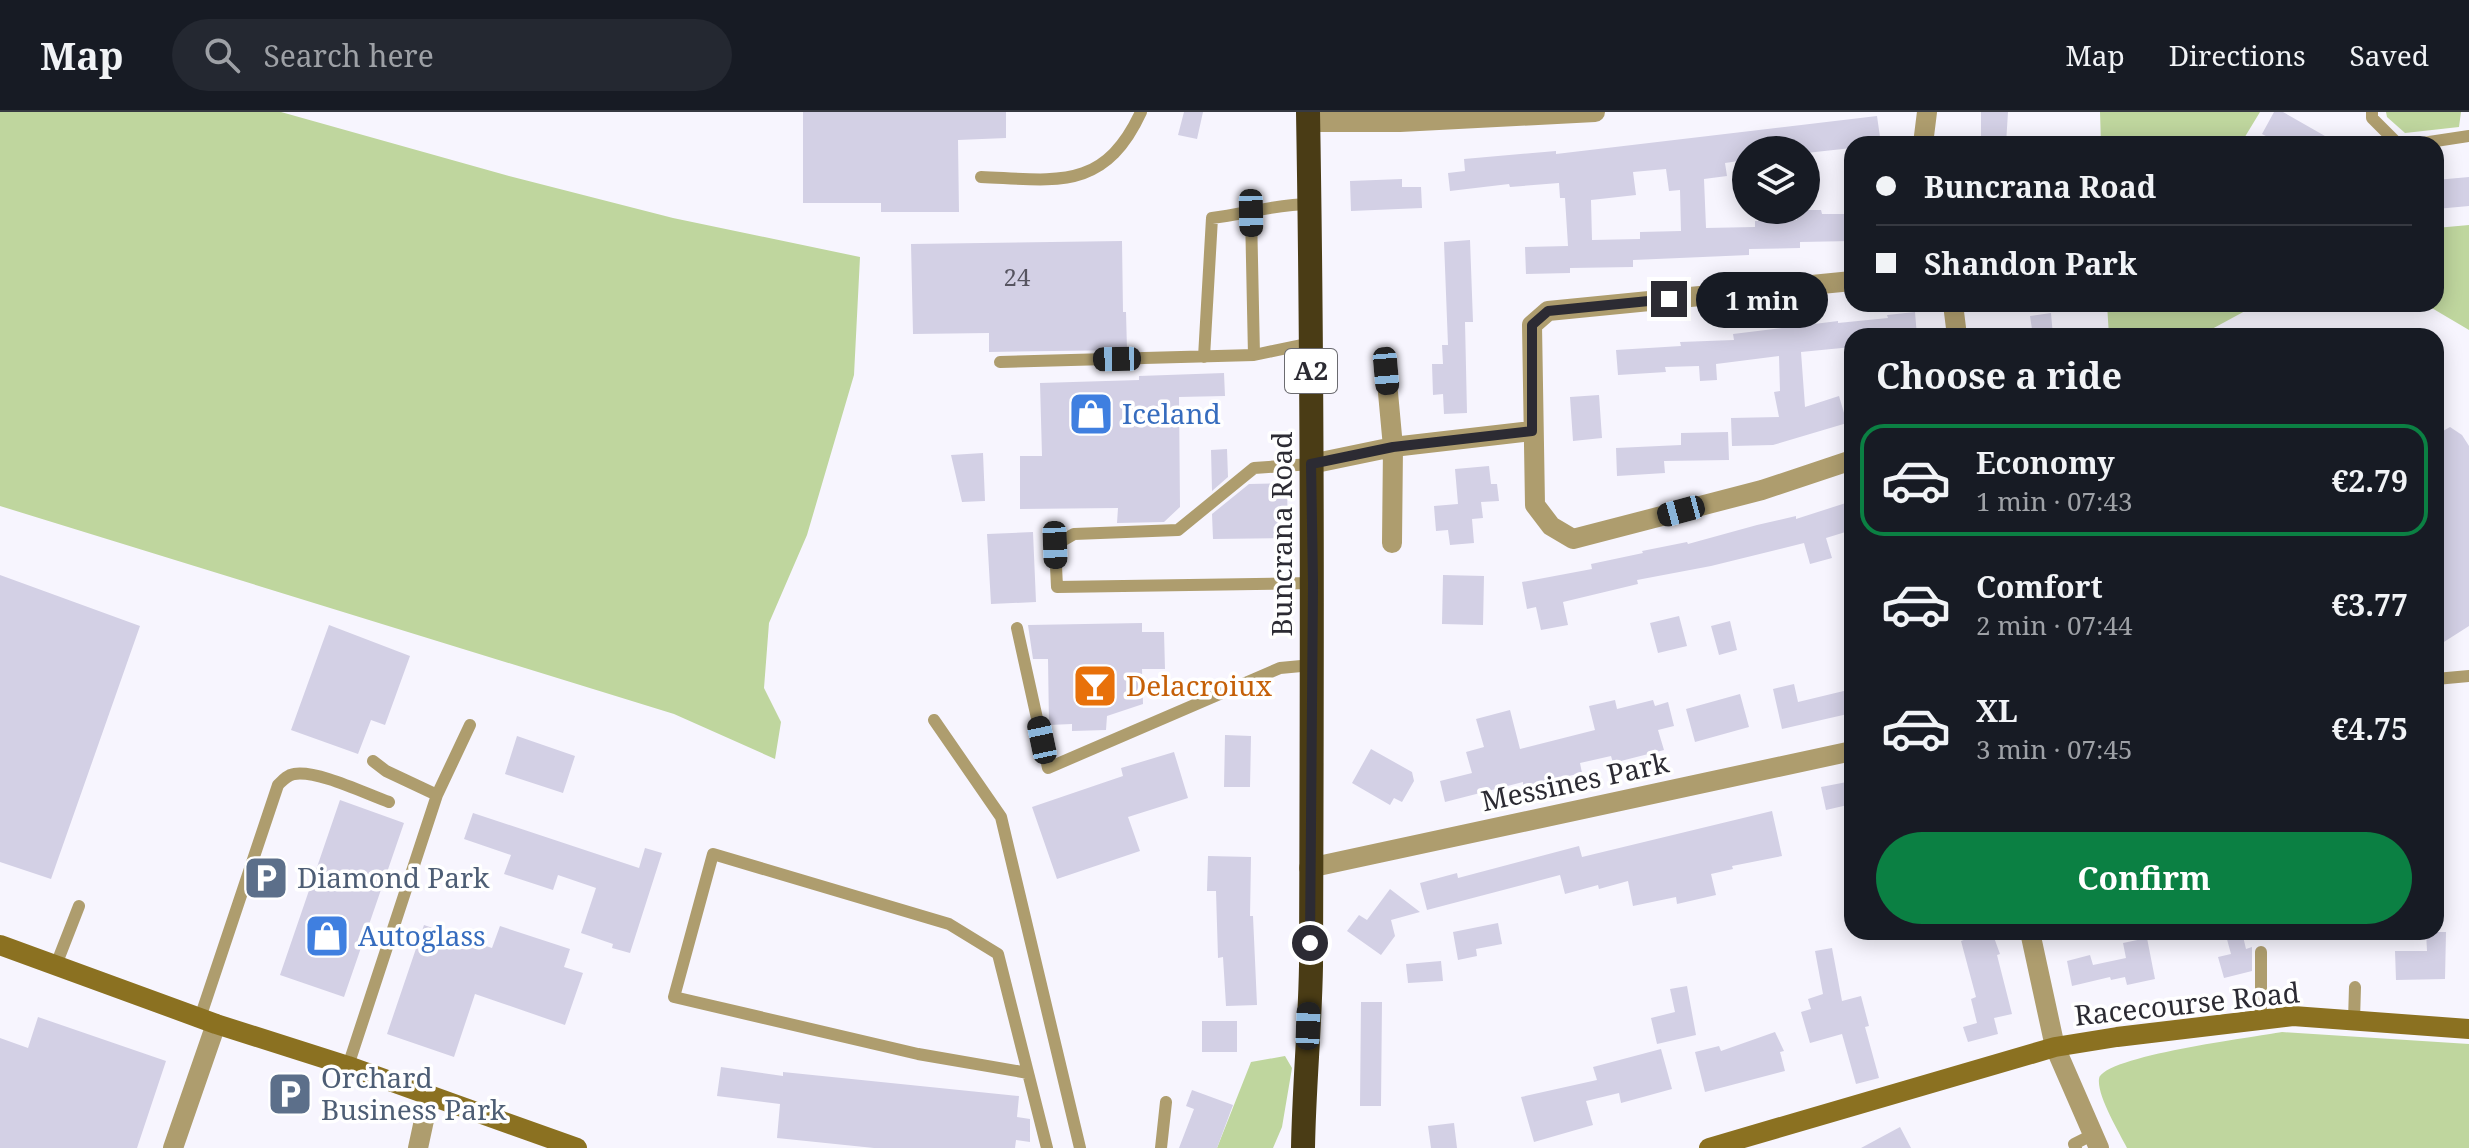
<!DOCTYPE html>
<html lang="en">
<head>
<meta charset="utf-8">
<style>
  :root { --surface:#171b24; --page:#242831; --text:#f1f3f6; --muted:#9ea1a6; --line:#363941; --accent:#0b8043 }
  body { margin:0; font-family:"Noto Serif",serif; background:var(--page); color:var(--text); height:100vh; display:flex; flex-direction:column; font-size:30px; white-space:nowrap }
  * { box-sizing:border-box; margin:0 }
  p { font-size:26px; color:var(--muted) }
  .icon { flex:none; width:44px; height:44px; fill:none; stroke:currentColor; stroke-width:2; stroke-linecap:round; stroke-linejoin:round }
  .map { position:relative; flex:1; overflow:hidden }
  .details { position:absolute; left:1844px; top:216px; width:600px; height:612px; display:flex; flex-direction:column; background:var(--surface); border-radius:24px; box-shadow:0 4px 20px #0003 }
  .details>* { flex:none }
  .guide { position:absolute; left:1844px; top:24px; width:600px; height:176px; border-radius:24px; box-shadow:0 4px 20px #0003; display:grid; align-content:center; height:176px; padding:0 32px; background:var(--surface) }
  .buttons { position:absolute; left:1732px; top:24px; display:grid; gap:16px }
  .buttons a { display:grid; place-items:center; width:88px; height:88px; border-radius:50%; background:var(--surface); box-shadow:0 4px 20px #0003; font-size:40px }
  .end { position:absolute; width:36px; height:36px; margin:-18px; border:10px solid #2c2b33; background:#fff; box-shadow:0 0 0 4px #fff }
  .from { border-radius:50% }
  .bubble { position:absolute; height:56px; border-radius:28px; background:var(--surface); box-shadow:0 4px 20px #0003; font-size:26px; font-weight:700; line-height:56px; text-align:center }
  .car { position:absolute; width:24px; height:48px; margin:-24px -12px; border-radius:10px; box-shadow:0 0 6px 2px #0007; background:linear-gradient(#222 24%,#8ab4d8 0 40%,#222 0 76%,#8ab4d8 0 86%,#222 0) }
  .guide b { display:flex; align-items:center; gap:28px; height:76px; font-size:30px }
  .guide b+b { border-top:2px solid var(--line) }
  .guide i { width:20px; height:20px; background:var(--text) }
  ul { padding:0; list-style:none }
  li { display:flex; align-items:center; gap:24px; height:112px; margin:0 16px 12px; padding:0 16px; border:4px solid transparent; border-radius:24px }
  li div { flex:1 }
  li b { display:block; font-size:30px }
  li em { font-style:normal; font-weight:700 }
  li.active { border-color:var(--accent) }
  li>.icon { width:72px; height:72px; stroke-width:1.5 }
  h2 { padding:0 32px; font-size:36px; line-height:96px }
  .action { display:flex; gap:16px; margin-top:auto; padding:16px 32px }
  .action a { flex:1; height:92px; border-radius:48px; background:var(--accent); color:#fff; font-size:32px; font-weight:700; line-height:92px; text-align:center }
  header { display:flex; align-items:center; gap:48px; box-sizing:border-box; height:112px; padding:0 40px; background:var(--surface); border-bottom:2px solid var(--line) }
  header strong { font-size:38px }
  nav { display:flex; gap:44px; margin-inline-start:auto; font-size:28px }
  .search { width:560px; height:72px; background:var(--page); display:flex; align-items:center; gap:20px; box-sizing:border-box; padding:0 28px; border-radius:44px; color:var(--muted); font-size:30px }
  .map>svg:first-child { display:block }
  .green { fill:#bfd69e }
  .building { fill:#d3d0e5; fill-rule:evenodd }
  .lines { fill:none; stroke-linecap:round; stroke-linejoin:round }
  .lane { stroke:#ae9d6e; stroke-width:12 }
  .street { stroke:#ae9d6e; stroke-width:20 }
  .secondary { stroke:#8b7121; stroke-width:20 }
  .highway { stroke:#4a3c15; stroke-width:24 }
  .route { stroke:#2c2b33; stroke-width:10 }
  .labels { text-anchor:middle; stroke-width:7; stroke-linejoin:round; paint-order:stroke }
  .number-label { font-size:24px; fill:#565460 }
  .shield { fill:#fff; stroke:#6b6b70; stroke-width:2 }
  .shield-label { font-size:26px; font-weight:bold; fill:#2c2b33 }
  .shop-label { font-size:28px; fill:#366cbe; stroke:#fff; text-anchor:start }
  .street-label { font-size:28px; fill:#2c2b33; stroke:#fff }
  .food-label { font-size:28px; fill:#c56008; stroke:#fff; text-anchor:start }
  .service-label { font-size:28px; fill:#4e5e75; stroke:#fff; text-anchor:start }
</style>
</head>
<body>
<header>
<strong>Map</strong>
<div class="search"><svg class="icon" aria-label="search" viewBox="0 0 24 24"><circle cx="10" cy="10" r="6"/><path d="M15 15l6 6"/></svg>Search here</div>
<nav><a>Map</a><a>Directions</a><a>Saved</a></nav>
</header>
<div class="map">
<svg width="2469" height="1036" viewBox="0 0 2469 1036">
  <rect width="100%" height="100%" fill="#f7f5fe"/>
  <path class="green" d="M0 0H281L509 64 673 106 860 145 854 263 807 423 769 511 764 576 781 610 775 647 674 602 0 394Z
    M2100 0H2260L2243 28 2249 32H2101Z
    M2386 0H2461L2459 15 2405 21 2387 5Z
    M2469 113V218L2425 192H2436V116Z
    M2107 192H2258L2199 224H2109Z
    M2282 920 2469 932V1036H2127C2119 1020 2097 984 2099 967 2102 944 2256 925 2282 920Z
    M1285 944 1292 956 1282 1015 1273 1036H1217L1251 950Z"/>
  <path class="building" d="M803 0H1006V26L958 28 959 100H881V91H803Z
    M1184 0H1203L1197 27 1178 23Z
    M1981 0H2008L2006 32H1981Z
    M2274 0H2283L2339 32H2281L2262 22Z
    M1877 4 1881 32H1852V36L1806 41V38H1746V48L1725 51 1727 64 1704 67 1706 116 1755 115V109L1797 108 1796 98H1821L1822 102H1852V129L1800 130V136L1749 137V143L1633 148V155L1570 156V161L1526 162 1525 135 1568 134 1565 86H1560L1559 71 1510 75 1509 72 1450 79 1448 61 1465 59 1464 47 1556 39V42ZM1666 57 1669 79 1680 78 1681 119 1640 120V127L1592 128 1591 88 1636 83 1633 60Z
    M2469 65V94L2436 97V68Z
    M1402 67V75H1421L1422 96 1351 99 1350 69Z
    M1470 128 1473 210H1465L1467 301 1444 302 1443 282 1433 283 1432 252H1443L1442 233H1448L1444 130Z
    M1122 129 1123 200H1126L1127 238 989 240V221L913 222 911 132Z
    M1915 200 1917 224H1852V235L1801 240 1805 295 1839 284 1847 311 1773 333 1732 334 1731 306 1779 305 1774 280 1780 279 1779 244 1716 252 1717 268 1700 269 1699 254 1665 255 1666 260 1618 263 1616 238 1681 234 1680 230 1734 228 1733 222 1838 209V211L1888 206 1887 203Z
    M2051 201 2053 224H2033L2030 204Z
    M1224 261 1225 284 1179 285 1180 395 1164 410 1117 411 1118 396 1020 397V344H1042L1040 271 1139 268V264Z
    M1599 283 1602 326 1573 329 1570 285Z
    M2450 315 2462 323 2469 334V514L2436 535V323Z
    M1728 320 1729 348 1664 349 1665 361 1617 364 1616 336 1681 333V321Z
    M1227 337 1228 365 1212 379 1211 338Z
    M983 341 985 389 962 390 951 343Z
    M1489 354 1491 372H1497L1499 389 1481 390 1483 406 1472 407 1474 431 1450 433 1448 418 1436 419 1434 394 1458 392 1455 357Z
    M1287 371 1288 426 1213 427 1212 402 1249 372Z
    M1852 389V418L1826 426 1832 446 1810 452 1804 431 1711 454 1637 468 1638 472 1563 490 1568 513 1541 518 1536 495 1527 497 1522 470 1592 457 1591 452 1643 441 1642 439 1687 430 1688 432 1757 413 1796 404V407Z
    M1033 420 1036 490 991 492 987 422Z
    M0 463 140 514 51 767 0 750Z
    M1443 463 1484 464 1483 513 1442 512Z
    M1679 504 1687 534 1658 541 1650 511Z
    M1730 509 1737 538 1719 543 1711 514Z
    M1142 511V520H1164L1165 557H1142L1143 592 1107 604 1106 618 1072 619V612L1049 613 1048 547H1033L1028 513Z
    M329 513 410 544 385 613 371 608 358 642 291 618Z
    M1794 572 1798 590 1852 577V601L1782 617 1773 577Z
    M1740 582 1749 615 1695 630 1686 597Z
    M1615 588 1617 597 1653 588 1655 594 1668 590 1674 614 1658 618 1664 638 1613 651 1611 644 1580 651 1582 661 1523 674V670L1445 690 1440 669 1472 661 1466 640 1484 635 1476 607 1510 598 1520 637 1595 618 1589 594Z
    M1225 623 1251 624 1250 675H1224Z
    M517 624 575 644 563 681 505 662Z
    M1371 637 1412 660 1414 669 1402 690 1394 686 1390 693 1352 671Z
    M1174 640 1188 686 1128 705 1140 739 1057 767 1032 695 1123 664 1121 656Z
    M1852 669V692L1826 698 1821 675Z
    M340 688 404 711 344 885 280 863Z
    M1772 699 1782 744 1732 754 1733 757 1711 762 1716 783 1677 792 1676 785 1633 794 1628 769 1599 777 1598 773 1565 782 1560 763 1427 798 1420 771 1457 761 1458 766 1579 734 1582 745Z
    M473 701 639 756 645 736 662 741 630 841 612 836 613 832 581 821 596 776 558 763 553 778 504 762 511 743 464 727Z
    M1208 744 1251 745 1250 804H1253L1257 893 1226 894 1223 845 1218 846 1216 779H1207Z
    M1390 777 1420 800 1391 808 1395 824 1381 843 1347 819 1359 803 1367 808Z
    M1498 811 1502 832 1476 837 1477 844 1458 848 1453 820Z
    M424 813 492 836 500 814 570 837 564 855 583 861 565 913 475 882 454 945 387 922Z
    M1986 820H1992L2000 842 1997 843 2012 902 1994 906 1998 922 1968 930 1963 915 1977 911 1971 887 1976 885 1961 829Z
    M2225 820H2242L2246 837 2252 835V859L2224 866 2218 845 2231 842Z
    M2426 820H2446L2445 867 2396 868 2395 839H2427Z
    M2147 826 2155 867 2127 873 2125 865 2111 868 2110 865 2072 874 2067 849 2090 843 2093 853 2126 846 2123 831Z
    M1832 836 1842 889 1861 884 1869 914 1865 915 1879 966 1856 972 1842 922 1810 931 1801 900 1811 897 1808 887 1823 882 1815 839Z
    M1441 849 1443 869 1408 871 1406 852Z
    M1687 874 1696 923 1657 932 1651 906 1675 900 1670 877Z
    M1361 890H1382L1381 994H1360Z
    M38 905 166 949 137 1036H0V926L28 936Z
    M1202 909H1237V940H1202Z
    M1775 920 1784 939 1780 940 1785 959 1705 980 1695 940 1719 934 1721 939Z
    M1661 937 1672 977 1621 991 1619 981 1586 989 1593 1013 1534 1030 1521 985 1597 968 1593 955Z
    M721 955 783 964V960L1019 984 1017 1005 1030 1007V1030L1016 1028 1015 1036H874L777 1026 780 992 717 984Z
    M1192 978 1233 993 1217 1036H1179L1194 997 1186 994Z
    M1454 1011 1457 1036H1431L1428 1014Z
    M1900 1015 1911 1036H1861Z"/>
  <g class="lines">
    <path class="lane" d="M2372 0V6L2398 32
      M2416 32 2469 24
      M981 65C1056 68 1104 80 1141 0
      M1251 101 1254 243
      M1204 245 1212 106C1245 102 1277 92 1310 92
      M1000 250 1254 243 1311 231
      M1311 352 1254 356 1178 418 1074 422 1055 433 1057 475 1313 471
      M1017 516 1048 656 1280 556 1312 553
      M2436 567 2469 564
      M934 608 1001 705 1080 1036
      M437 683 470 613
      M56 853 79 794
      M200 906 278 673C283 668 287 663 294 662 318 658 366 682 389 690
      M2261 908V840
      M2354 908 2355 875
      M348 954 437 683 386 659 373 649
      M1028 961 918 942 674 885 713 742 949 812 998 842 1047 1036
      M1161 1036 1166 990
      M2076 1036 2074 1032 2092 1023"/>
    <path class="street" d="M1308 10H1400L1595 0
      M1923 32 1927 0
      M1852 169 1548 199 1532 213 1535 393 1551 414 1573 427 1762 378 1852 348
      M1953 192 1957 224
      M1386 259 1393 335 1392 431
      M1311 352 1393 335 1532 319
      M1309 756 1852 639
      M2030 820 2055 935 2099 1036
      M173 1036 216 912
      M418 1036 429 985"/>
    <path class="secondary" d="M0 833 216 912 348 954 577 1036
      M1709 1036 2055 935 2117 925 2293 904 2469 917"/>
    <path class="highway" d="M1303 1036C1304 975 1310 915 1311 854 1312 570 1313 285 1308 0"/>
  </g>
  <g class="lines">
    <path class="route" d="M1310 831 1313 471 1311 352 1393 335 1532 319V213L1548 199 1669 187"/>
  </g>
  <defs>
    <g id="shop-square" transform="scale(2.3)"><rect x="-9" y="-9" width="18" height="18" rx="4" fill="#3f7fe0" stroke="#fff"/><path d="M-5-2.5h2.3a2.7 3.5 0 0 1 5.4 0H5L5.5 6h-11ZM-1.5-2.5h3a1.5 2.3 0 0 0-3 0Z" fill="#fff"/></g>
    <g id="bar-square" transform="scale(2.3)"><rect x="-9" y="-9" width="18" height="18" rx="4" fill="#e8710a" stroke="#fff"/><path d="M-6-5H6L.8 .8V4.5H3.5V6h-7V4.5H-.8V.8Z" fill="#fff"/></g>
    <g id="parking-square" transform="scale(2.3)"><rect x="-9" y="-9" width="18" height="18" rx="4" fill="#5c6f8a" stroke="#fff"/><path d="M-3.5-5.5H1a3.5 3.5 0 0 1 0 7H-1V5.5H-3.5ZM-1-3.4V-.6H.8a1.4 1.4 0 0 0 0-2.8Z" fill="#fff"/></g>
  </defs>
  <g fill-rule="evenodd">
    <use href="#shop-square" x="1091" y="302"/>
    <use href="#bar-square" x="1095" y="574"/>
    <use href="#parking-square" x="266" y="766"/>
    <use href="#shop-square" x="327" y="824"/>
    <use href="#parking-square" x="290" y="982"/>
  </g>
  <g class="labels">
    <g class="number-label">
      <text x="1017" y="174">24</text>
    </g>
    <rect class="shield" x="1285" y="237" width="52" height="44" rx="6"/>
    <g class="shield-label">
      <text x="1311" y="268">A2</text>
    </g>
    <g class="shop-label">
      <text x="1122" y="312">Iceland</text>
      <text x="358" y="834">Autoglass</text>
    </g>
    <g class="street-label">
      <text transform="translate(1282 422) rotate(-90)" y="10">Buncrana Road</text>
      <text transform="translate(1575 670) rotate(-12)" y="10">Messines Park</text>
      <text transform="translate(2187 892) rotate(-6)" y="10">Racecourse Road</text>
    </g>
    <g class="food-label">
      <text x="1126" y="584">Delacroiux</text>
    </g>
    <g class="service-label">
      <text x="297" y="776">Diamond Park</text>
      <text x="321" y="976">Orchard<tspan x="321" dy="32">Business Park</tspan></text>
    </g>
  </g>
</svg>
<div class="buttons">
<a><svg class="icon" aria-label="layers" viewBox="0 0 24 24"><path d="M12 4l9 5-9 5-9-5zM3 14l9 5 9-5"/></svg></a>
</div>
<i class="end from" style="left:1310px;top:831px"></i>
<i class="end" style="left:1669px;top:187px"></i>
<div class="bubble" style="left:1696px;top:160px;width:132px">1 min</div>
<i class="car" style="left:1251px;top:101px;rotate:179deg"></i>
<i class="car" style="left:1117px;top:247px;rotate:269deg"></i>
<i class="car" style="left:1386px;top:259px;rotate:175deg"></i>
<i class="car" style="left:1681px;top:399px;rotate:255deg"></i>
<i class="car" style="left:1055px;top:433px;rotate:178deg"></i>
<i class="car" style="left:1042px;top:628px;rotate:348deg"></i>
<i class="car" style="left:1308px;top:914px;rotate:2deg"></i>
<div class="guide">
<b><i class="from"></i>Buncrana Road</b>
<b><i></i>Shandon Park</b>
</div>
<section class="details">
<h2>Choose a ride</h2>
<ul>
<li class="active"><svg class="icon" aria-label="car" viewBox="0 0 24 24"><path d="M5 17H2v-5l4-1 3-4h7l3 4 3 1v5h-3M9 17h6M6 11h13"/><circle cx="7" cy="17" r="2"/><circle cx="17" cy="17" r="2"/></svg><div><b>Economy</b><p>1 min · 07:43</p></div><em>€2.79</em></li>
<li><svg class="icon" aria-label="car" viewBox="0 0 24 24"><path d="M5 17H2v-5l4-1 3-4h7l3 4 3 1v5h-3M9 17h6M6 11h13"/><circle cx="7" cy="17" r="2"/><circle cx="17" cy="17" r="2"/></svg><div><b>Comfort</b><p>2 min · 07:44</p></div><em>€3.77</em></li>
<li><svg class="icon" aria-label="car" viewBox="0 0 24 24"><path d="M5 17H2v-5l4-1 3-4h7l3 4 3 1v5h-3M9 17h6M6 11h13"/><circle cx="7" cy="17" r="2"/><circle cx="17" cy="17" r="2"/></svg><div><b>XL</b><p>3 min · 07:45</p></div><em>€4.75</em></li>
</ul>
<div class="action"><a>Confirm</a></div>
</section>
</div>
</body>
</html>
